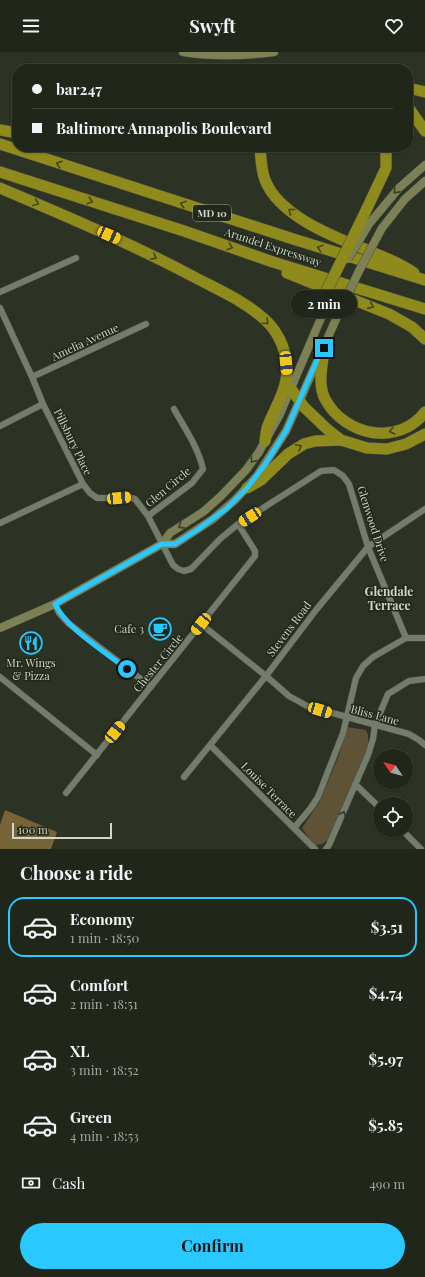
<!DOCTYPE html>
<html lang="en">
<head>
<meta charset="utf-8">
<style>
  :root { --surface:#21261b; --page:#292e24; --text:#f1f3f6; --muted:#a2a5a3; --line:#3e433a; --accent:#29c8ff }
  body { margin:0; font-family:"Playfair Display",serif; background:var(--page); color:var(--text); height:100vh; display:flex; flex-direction:column; font-size:15px; white-space:nowrap }
  * { box-sizing:border-box; margin:0 }
  p { font-size:13px; color:var(--muted) }
  .icon { flex:none; width:22px; height:22px; fill:none; stroke:currentColor; stroke-width:2; stroke-linecap:round; stroke-linejoin:round }
  .map { position:relative; height:797px; overflow:hidden }
  .panel { display:flex; flex-direction:column; background:var(--surface); flex:1 }
  .panel>* { flex:none }
  .guide { position:absolute; left:12px; top:12px; width:401px; height:88px; border-radius:16px; box-shadow:0 1px 3px #0004,0 0 0 1px var(--line); display:grid; align-content:center; height:88px; padding:0 20px; background:var(--surface) }
  .needle { width:26px; rotate:305deg }
  .buttons { position:absolute; left:373px; top:697px; display:grid; gap:8px }
  .buttons a { display:grid; place-items:center; width:40px; height:40px; border-radius:50%; background:var(--surface); box-shadow:0 1px 3px #0004,0 0 0 1px var(--line); font-size:20px }
  .scale { position:absolute; left:12px; bottom:10px; width:100px; box-sizing:border-box; padding-left:4px; border:2px solid #d1d5cc; border-top:0; font-size:11px; line-height:14px; white-space:nowrap; color:#d1d5cc; -webkit-text-stroke:3px #22291b; paint-order:stroke }
  .end { position:absolute; width:18px; height:18px; margin:-9px; border:5px solid #29c8ff; background:#111; box-shadow:0 0 0 2px #111 }
  .from { border-radius:50% }
  .bubble { position:absolute; height:28px; border-radius:14px; background:var(--surface); box-shadow:0 1px 3px #0004,0 0 0 1px var(--line); font-size:13px; font-weight:700; line-height:28px; text-align:center }
  .car { position:absolute; width:12px; height:24px; margin:-12px -6px; border-radius:5px; box-shadow:0 0 3px 1px #0007; background:linear-gradient(#f5c518 24%,#345 0 40%,#f5c518 0 76%,#345 0 86%,#f5c518 0) }
  .guide b { display:flex; align-items:center; gap:14px; height:38px; font-size:15px }
  .guide b+b { border-top:1px solid var(--line) }
  .guide i { width:10px; height:10px; background:var(--text) }
  ul { padding:0; list-style:none }
  li { display:flex; align-items:center; gap:12px; height:60px; margin:0 8px 6px; padding:0 12px; border:2px solid transparent; border-radius:16px }
  li div { flex:1 }
  li b { display:block; font-size:15px }
  li em { font-style:normal; font-weight:700 }
  li.current { border-color:var(--accent) }
  li>.icon { width:36px; height:36px; stroke-width:1.5 }
  h2 { padding:0 20px; font-size:18px; line-height:48px }
  .pay { display:flex; align-items:center; gap:10px; height:44px; padding:0 20px; font-size:15px }
  .pay p { margin-inline-start:auto }
  .button { display:flex; gap:8px; margin-top:auto; padding:8px 20px }
  .button a { flex:1; height:46px; border-radius:24px; background:var(--accent); color:#111; font-size:16px; font-weight:700; line-height:46px; text-align:center }
  header { display:flex; justify-content:space-between; align-items:center; height:52px; padding:0 20px; background:var(--surface); font-size:18px; font-weight:700 }
  .map>svg:first-child { display:block }
  .green { fill:#5e5237 }
  .forest { fill:#766436 }
  .lines { fill:none; stroke-linecap:round; stroke-linejoin:round }
  .street-casing { stroke:#494e42; stroke-width:7 }
  .secondary-casing { stroke:#494e42; stroke-width:9 }
  .highway-casing { stroke:#494e42; stroke-width:12 }
  .street { stroke:#747c6c; stroke-width:6 }
  .secondary { stroke:#7c8054; stroke-width:8 }
  .highway { stroke:#8e8a1b; stroke-width:11 }
  .secondary-bridge-casing { stroke:#494e42; stroke-width:9; stroke-linecap:butt }
  .highway-bridge-casing { stroke:#494e42; stroke-width:12; stroke-linecap:butt }
  .secondary-bridge { stroke:#7c8054; stroke-width:8 }
  .highway-bridge { stroke:#8e8a1b; stroke-width:11 }
  .oneway { stroke:#42461b }
  .oneway2 { stroke:#383f29 }
  .oneway3 { stroke:#323a2b }
  .route { stroke:#29c8ff; stroke-width:5 }
  .labels { text-anchor:middle; stroke-width:3; stroke-linejoin:round; paint-order:stroke }
  .shield { fill:#22291b; stroke:#9ca197; stroke-width:1 }
  .shield-label { font-size:10px; font-weight:bold; fill:#d1d5cc }
  .street-label { font-size:11px; fill:#d1d5cc; stroke:#22291b }
  .poi-label { font-size:11px; fill:#d1d5cc; stroke:#22291b; text-anchor:end }
  .neighbourhood-label { font-size:12px; font-weight:bold; fill:#d1d5cc; stroke:#22291b }
</style>
</head>
<body>
<header><svg class="icon" aria-label="menu" viewBox="0 0 24 24"><path d="M4 6h16M4 12h16M4 18h16"/></svg>Swyft<svg class="icon" aria-label="heart" viewBox="0 0 24 24"><path d="M12 20l-8-8c-3-5 5-10 8-4 3-6 11-1 8 4z"/></svg></header>
<div class="map">
<svg width="425" height="797" viewBox="0 0 425 797">
  <rect width="100%" height="100%" fill="#2c3224"/>
  <path class="green" d="M347 675 366 678 368 683V694L352 735 328 788 322 792 316 793 309 786 302 776 320 749 339 703Z"/>
  <path class="forest" d="M5 758 57 780 51 797H0V773Z"/>
  <g class="lines">
    <g class="street-casing">
      <path id="street" d="M0 240 76 206
        M0 256 32 325 43 352 83 432 90 441 97 446H111L128 445 135 447 148 464 173 513 178 517 184 519 191 517 220 487 238 472 321 419 334 418 343 424 349 432 368 495 406 586
        M32 325 146 272
        M0 374 43 352
        M148 464 192 431 203 417C198 395 185 377 174 357
        M0 471 83 432
        M55 552 59 561 68 571 151 635
        M201 572 266 624 289 644 307 654 409 682 419 688 425 693
        M0 625 97 703
        M210 693 315 797
        M184 725 266 624 316 558 368 495 425 457
        M355 732 380 756
        M66 741 255 504V499L238 472
        M294 776 310 757 318 745 343 681 356 626 363 614 373 605 406 586H425
        M402 778 421 797
        M326 797 329 793 368 703 373 687 375 673 388 642 409 629 425 627"/>
    </g>
    <g class="secondary-casing">
      <path id="secondary" d="M183 0C214 5 243 4 274 0
        M369 172 399 136 425 113
        M382 176 405 147 425 129
        M162 492H175L213 467 235 448 257 424 286 379 337 265
        M0 576 55 552 162 492 170 481 203 460 220 445 246 418 259 400 280 362 324 259"/>
    </g>
    <g class="highway-casing">
      <path id="highway" d="M408 36 425 40
        M408 55 425 79
        M0 78 17 81
        M0 92 290 186 425 228
        M260 95C261 107 261 117 265 128 279 164 334 185 367 198 383 205 399 210 414 221
        M0 120 184 179 273 210 425 257
        M0 136C66 164 132 192 196 226 219 238 244 249 263 266 274 275 282 289 285 302 292 330 279 347 269 371 266 376 266 383 265 389
        M361 169 386 116V95
        M287 221 389 262 412 275 425 287
        M324 296C323 313 317 331 325 347 345 384 398 395 425 360
        M291 337 304 355 327 377 341 388
        M247 436 261 428 288 402 304 392 315 389 341 388 367 396 387 397 406 392 425 382"/>
    </g>
    <use href="#street" class="street"/>
    <use href="#secondary" class="secondary"/>
    <use href="#highway" class="highway"/>
    <g class="secondary-bridge-casing">
      <path id="secondary-bridge" d="M348 207 369 172
        M337 265 359 219 382 176"/>
    </g>
    <g class="highway-bridge-casing">
      <path id="highway-bridge" d="M324 259V244L361 169"/>
    </g>
    <use href="#secondary-bridge" class="secondary-bridge"/>
    <use href="#highway-bridge" class="highway-bridge"/>
  </g>
  <defs><path id="oneway-chevron" d="M-2-3.5L2.5 0L-2 3.5" fill="none" stroke-width="1.6" stroke-linecap="round" stroke-linejoin="round"/></defs>
  <g class="oneway">
    <use href="#oneway-chevron" transform="translate(59 112) rotate(-162)"/>
    <use href="#oneway-chevron" transform="translate(90 149) rotate(18)"/>
    <use href="#oneway-chevron" transform="translate(36 151) rotate(23)"/>
    <use href="#oneway-chevron" transform="translate(183 152) rotate(-162)"/>
    <use href="#oneway-chevron" transform="translate(291 159) rotate(-141)"/>
    <use href="#oneway-chevron" transform="translate(230 195) rotate(19)"/>
    <use href="#oneway-chevron" transform="translate(320 196) rotate(-163)"/>
    <use href="#oneway-chevron" transform="translate(154 205) rotate(27)"/>
    <use href="#oneway-chevron" transform="translate(371 254) rotate(24)"/>
    <use href="#oneway-chevron" transform="translate(266 270) rotate(45)"/>
    <use href="#oneway-chevron" transform="translate(392 379) rotate(168)"/>
    <use href="#oneway-chevron" transform="translate(299 395) rotate(-27)"/>
  </g>
  <g class="oneway2">
    <use href="#oneway-chevron" transform="translate(396 139) rotate(132)"/>
    <use href="#oneway-chevron" transform="translate(253 408) rotate(126)"/>
    <use href="#oneway-chevron" transform="translate(181 474) rotate(147)"/>
  </g>
  <use class="oneway3" href="#oneway-chevron" transform="translate(343 762) rotate(-66)"/>
  <g class="lines">
    <path class="route" d="M127 617C105 600 67 577 55 552L162 492H175L197 478 226 457 247 436 264 414 286 379 318 306 324 296"/>
  </g>
  <defs>
    <g id="cafe-ring" transform="scale(1.15)"><circle r="9.5" fill="#22291b" stroke="#29c8ff" stroke-width="1.5"/><path d="M-5.5-4.5H6V0H3Q3 3.5 0 3.5H-2.5Q-5.5 3.5-5.5 0ZM3-3.2v2h1.7v-2ZM-6 4.5H4V6H-6Z" fill="#29c8ff"/></g>
    <g id="restaurant-ring" transform="scale(1.15)"><circle r="9.5" fill="#22291b" stroke="#29c8ff" stroke-width="1.5"/><path d="M-5-6h1v4h1v-4h1v4h1v-4h1v5L-1.5 .5V6h-2V.5L-5-1ZM5-6V6H3V1.5H1.5Q1.5-4 5-6Z" fill="#29c8ff"/></g>
  </defs>
  <g fill-rule="evenodd">
    <use href="#cafe-ring" x="160" y="577"/>
    <use href="#restaurant-ring" x="31" y="591"/>
  </g>
  <g class="labels">
    <rect class="shield" x="193" y="153" width="38" height="16" rx="3"/>
    <g class="shield-label">
      <text x="212" y="165">MD 10</text>
    </g>
    <g class="street-label">
      <text transform="translate(273 195) rotate(18)" y="4">Arundel Expressway</text>
      <text transform="translate(85 290) rotate(-25)" y="4">Amelia Avenue</text>
      <text transform="translate(73 390) rotate(64)" y="4">Pillsbury Place</text>
      <text transform="translate(168 435) rotate(-40)" y="4">Glen Circle</text>
      <text transform="translate(373 472) rotate(72)" y="4">Glenwood Drive</text>
      <text transform="translate(289 577) rotate(-53)" y="4">Stevens Road</text>
      <text transform="translate(158 611) rotate(-51)" y="4">Chester Circle</text>
      <text transform="translate(375 663) rotate(15)" y="4">Bliss Lane</text>
      <text transform="translate(269 738) rotate(45)" y="4">Louise Terrace</text>
    </g>
    <g class="poi-label">
      <text x="144" y="581">Cafe 3</text>
      <text x="31" y="615" text-anchor="middle">Mr. Wings<tspan x="31" dy="13">&amp; Pizza</tspan></text>
    </g>
    <g class="neighbourhood-label">
      <text x="389" y="544">Glendale<tspan x="389" dy="14">Terrace</tspan></text>
    </g>
  </g>
</svg>
<div class="buttons">
<a><svg class="needle" viewBox="-14 -14 28 28"><path d="M0-13l5 13h-10z" fill="#e53935"/><path d="M0 13l5-13h-10z" fill="#a2a5a3"/></svg></a>
<a><svg class="icon" aria-label="locate" viewBox="0 0 24 24"><circle cx="12" cy="12" r="6"/><path d="M12 2v4M12 18v4M2 12h4M18 12h4"/></svg></a>
</div>
<div class="scale">100 m</div>
<i class="end from" style="left:127px;top:617px"></i>
<i class="end" style="left:324px;top:296px"></i>
<div class="bubble" style="left:291px;top:238px;width:66px">2 min</div>
<i class="car" style="left:109px;top:183px;rotate:114deg"></i>
<i class="car" style="left:286px;top:311px;rotate:175deg"></i>
<i class="car" style="left:119px;top:446px;rotate:85deg"></i>
<i class="car" style="left:250px;top:465px;rotate:237deg"></i>
<i class="car" style="left:201px;top:572px;rotate:219deg"></i>
<i class="car" style="left:320px;top:658px;rotate:107deg"></i>
<i class="car" style="left:115px;top:680px;rotate:39deg"></i>
<div class="guide">
<b><i class="from"></i>bar247</b>
<b><i></i>Baltimore Annapolis Boulevard</b>
</div>
</div>
<section class="panel">
<h2>Choose a ride</h2>
<ul>
<li class="current"><svg class="icon" aria-label="car" viewBox="0 0 24 24"><path d="M5 17H2v-5l4-1 3-4h7l3 4 3 1v5h-3M9 17h6M6 11h13"/><circle cx="7" cy="17" r="2"/><circle cx="17" cy="17" r="2"/></svg><div><b>Economy</b><p>1 min · 18:50</p></div><em>$3.51</em></li>
<li><svg class="icon" aria-label="car" viewBox="0 0 24 24"><path d="M5 17H2v-5l4-1 3-4h7l3 4 3 1v5h-3M9 17h6M6 11h13"/><circle cx="7" cy="17" r="2"/><circle cx="17" cy="17" r="2"/></svg><div><b>Comfort</b><p>2 min · 18:51</p></div><em>$4.74</em></li>
<li><svg class="icon" aria-label="car" viewBox="0 0 24 24"><path d="M5 17H2v-5l4-1 3-4h7l3 4 3 1v5h-3M9 17h6M6 11h13"/><circle cx="7" cy="17" r="2"/><circle cx="17" cy="17" r="2"/></svg><div><b>XL</b><p>3 min · 18:52</p></div><em>$5.97</em></li>
<li><svg class="icon" aria-label="car" viewBox="0 0 24 24"><path d="M5 17H2v-5l4-1 3-4h7l3 4 3 1v5h-3M9 17h6M6 11h13"/><circle cx="7" cy="17" r="2"/><circle cx="17" cy="17" r="2"/></svg><div><b>Green</b><p>4 min · 18:53</p></div><em>$5.85</em></li>
</ul>
<div class="pay"><svg class="icon" aria-label="cash" viewBox="0 0 24 24"><path d="M3 7h18v10H3z"/><circle cx="12" cy="12" r="2"/></svg>Cash<p>490 m</p></div>
<div class="button"><a>Confirm</a></div>
</section>
</body>
</html>
